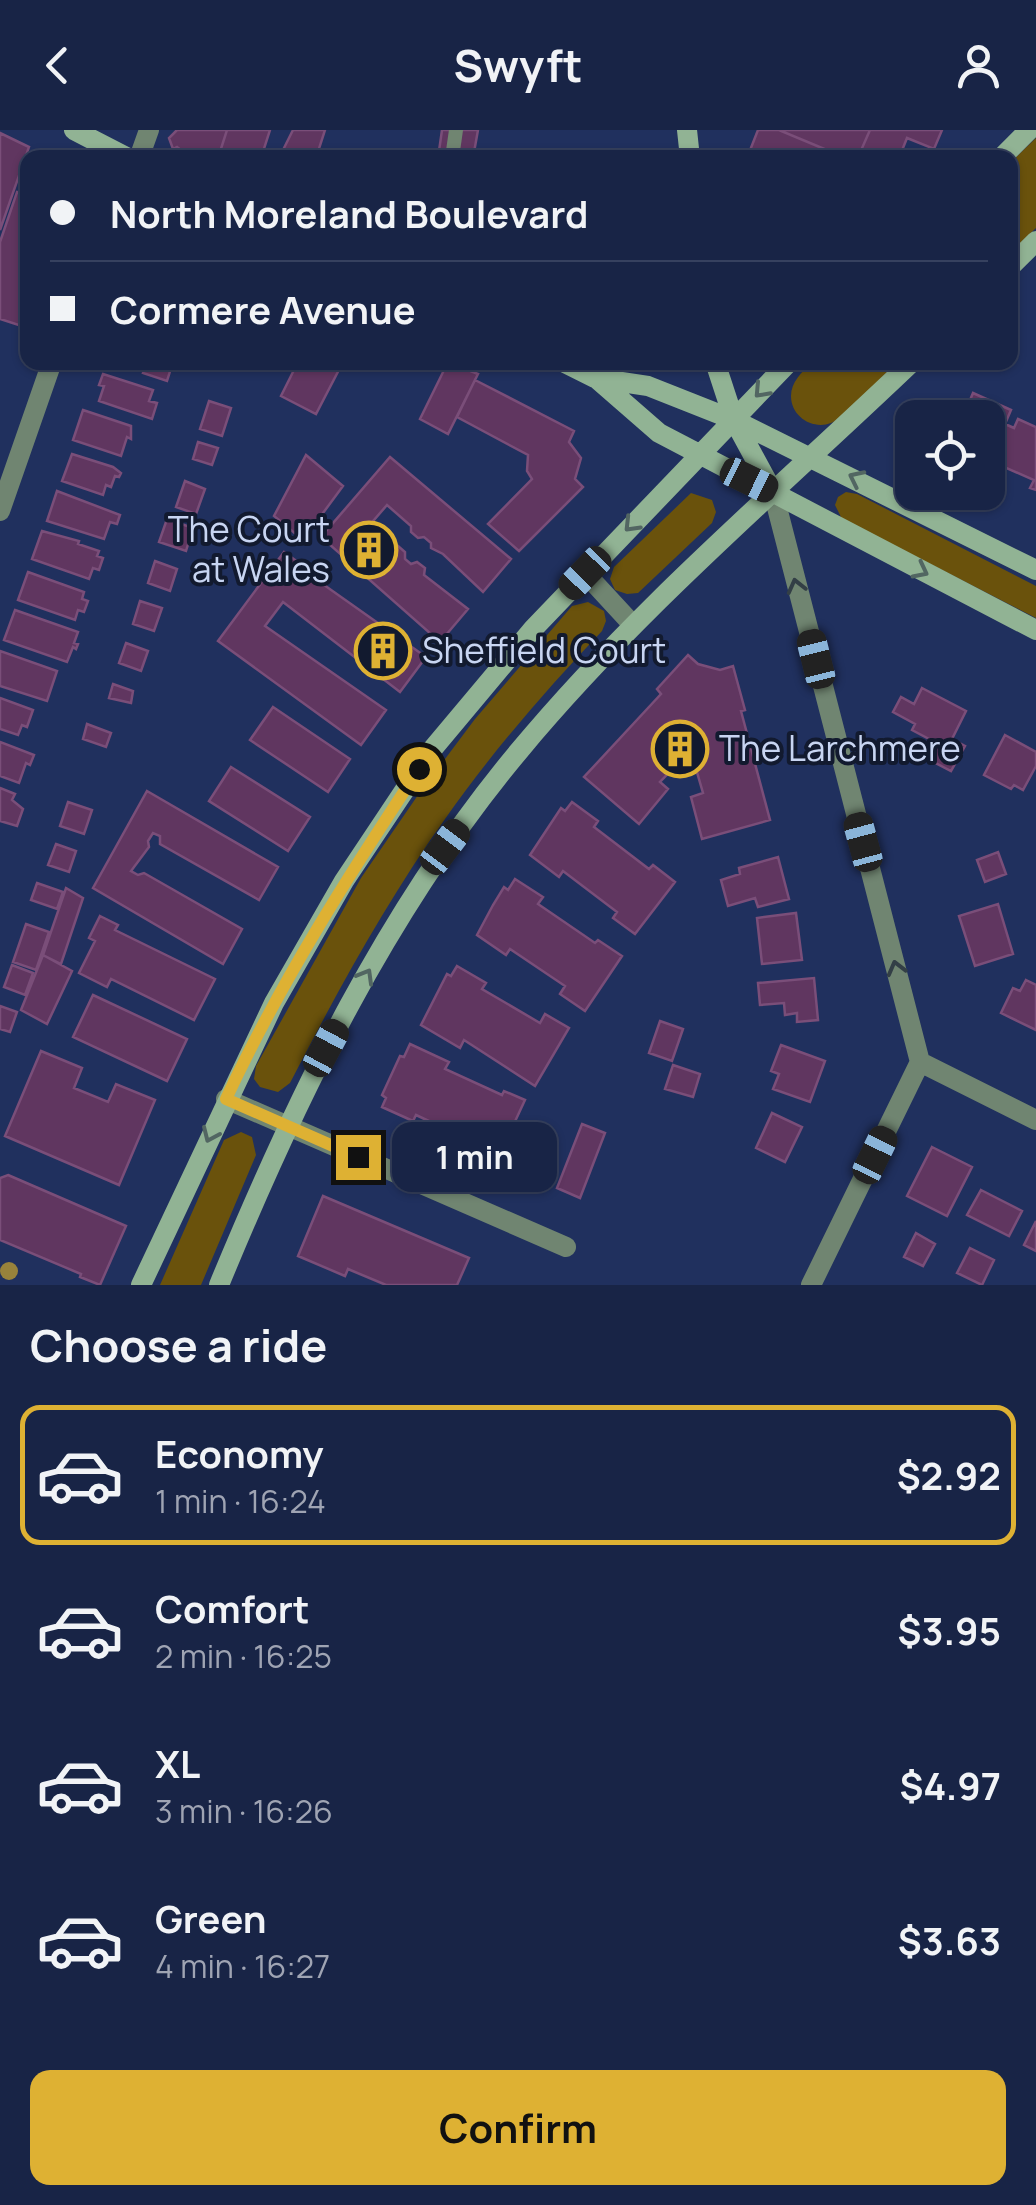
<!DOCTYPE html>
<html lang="en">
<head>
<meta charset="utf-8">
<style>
  :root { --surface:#182446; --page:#253051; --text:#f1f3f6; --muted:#9fa4b3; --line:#36415f; --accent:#deb133 }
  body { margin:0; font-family:Manrope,sans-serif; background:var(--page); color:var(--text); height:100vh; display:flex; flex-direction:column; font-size:38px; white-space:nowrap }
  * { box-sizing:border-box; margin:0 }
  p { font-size:32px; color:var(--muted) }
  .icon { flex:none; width:55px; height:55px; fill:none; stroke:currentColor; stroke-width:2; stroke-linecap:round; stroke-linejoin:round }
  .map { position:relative; height:1155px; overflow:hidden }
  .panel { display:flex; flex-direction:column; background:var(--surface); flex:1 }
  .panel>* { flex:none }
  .hud { position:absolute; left:20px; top:20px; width:998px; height:220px; border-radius:20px; box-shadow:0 2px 8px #0004,0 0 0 2px var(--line); display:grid; align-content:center; height:220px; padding:0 30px; background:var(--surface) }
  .buttons { position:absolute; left:895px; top:270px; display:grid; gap:20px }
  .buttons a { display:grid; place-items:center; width:110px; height:110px; border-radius:20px; background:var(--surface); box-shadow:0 2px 8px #0004,0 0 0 2px var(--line); font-size:50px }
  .end { position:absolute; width:45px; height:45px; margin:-22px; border:12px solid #deb133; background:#111; box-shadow:0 0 0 5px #111 }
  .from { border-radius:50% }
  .bubble { position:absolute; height:70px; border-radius:20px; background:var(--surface); box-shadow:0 2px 8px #0004,0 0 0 2px var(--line); font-size:32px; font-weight:700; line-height:70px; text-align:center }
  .car { position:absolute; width:30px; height:60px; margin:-30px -15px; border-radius:12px; box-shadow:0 0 8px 2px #0007; background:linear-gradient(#222 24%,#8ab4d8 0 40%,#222 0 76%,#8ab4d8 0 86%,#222 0) }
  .hud b { display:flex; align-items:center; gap:35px; height:95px; font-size:38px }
  .hud b+b { border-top:2px solid var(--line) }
  .hud i { width:25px; height:25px; background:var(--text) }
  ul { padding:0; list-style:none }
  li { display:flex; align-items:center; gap:30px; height:140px; margin:0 20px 15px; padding:0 10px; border:5px solid transparent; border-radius:20px }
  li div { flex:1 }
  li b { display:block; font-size:38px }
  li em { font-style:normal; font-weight:700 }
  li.active { border-color:var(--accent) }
  li>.icon { width:90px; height:90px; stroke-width:1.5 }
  h2 { padding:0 30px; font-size:45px; line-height:120px }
  .cta { display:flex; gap:20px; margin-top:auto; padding:20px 30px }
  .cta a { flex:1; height:115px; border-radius:20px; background:var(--accent); color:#111; font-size:40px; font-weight:700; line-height:115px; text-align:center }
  header { display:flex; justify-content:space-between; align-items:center; height:130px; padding:0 30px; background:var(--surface); font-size:45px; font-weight:700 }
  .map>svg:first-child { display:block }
  .green { fill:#6a520c }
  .building { fill:#603660; stroke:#7a4e79; stroke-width:2.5 }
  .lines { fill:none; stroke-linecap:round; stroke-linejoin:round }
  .lane { stroke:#708571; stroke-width:14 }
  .street { stroke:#708571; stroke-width:20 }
  .secondary { stroke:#91b394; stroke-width:20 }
  .tree { fill:#98823b }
  .oneway { stroke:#526662 }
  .oneway2 { stroke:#333f46 }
  .route { stroke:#deb133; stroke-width:12 }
  .labels { text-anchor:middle; stroke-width:8; stroke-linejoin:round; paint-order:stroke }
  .poi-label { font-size:35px; fill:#c8d5f2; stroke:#121a2f; text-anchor:start }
</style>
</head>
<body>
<header><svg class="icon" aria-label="back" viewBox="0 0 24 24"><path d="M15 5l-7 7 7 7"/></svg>Swyft<svg class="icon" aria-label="person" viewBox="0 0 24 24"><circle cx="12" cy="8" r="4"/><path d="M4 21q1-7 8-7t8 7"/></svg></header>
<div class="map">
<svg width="1036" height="1155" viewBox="0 0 1036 1155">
  <rect width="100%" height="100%" fill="#20305e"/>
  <path class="green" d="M1036 8V98L1010 123V33Z
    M811 233H896C879 249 851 285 831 293 813 300 791 287 791 266 791 252 802 242 811 233Z
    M846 362 857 364 1036 456V488L842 389 835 375 838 367Z
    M691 363 712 370 716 382 712 393 638 463 627 464 615 460 610 449 614 437Z
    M588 472 604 481 606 491 602 501C546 560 492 622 445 689 386 772 337 862 290 953L278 962 260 957 254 949 256 936 361 748 418 665 475 589 572 476Z
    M241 1002 252 1007 256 1025 201 1155H160L224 1010Z"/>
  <path class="building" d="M177 0H227L218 28H191L177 17 173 19 169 8Z
    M227 0H270L261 28H218Z
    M293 0H325L316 28 280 26Z
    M442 0H478L473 28H438Z
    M758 0H779L846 28H747Z
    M779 0H870L859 25 867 28H846Z
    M870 0H942L934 19 907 8 899 28H867L859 25Z
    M0 3 29 17 0 100Z
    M17 62 28 66V198L0 189V112Z
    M147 232H173L167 251 143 243Z
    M298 232H343L316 284 281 266Z
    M448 232 478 244 448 304 420 289Z
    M103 244 153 260 149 271 157 273 152 289 99 271 104 256 99 255Z
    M475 250 574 301 569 312 581 328 575 349 583 357 519 421 488 394 532 349 527 341 528 325 457 287Z
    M973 263 1011 280 1005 294 1014 298 1018 289 1036 297V360L1030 358 1034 350 988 330V288H953L960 271 968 275Z
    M209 271 231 278 222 306 200 299Z
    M83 280 131 296V309L127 307 121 326 73 310Z
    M198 312 218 318 212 335 193 329Z
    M72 324 113 337 121 343 119 347 115 346 111 357 106 355 103 365 62 351Z
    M306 325 343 356 303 410 274 386Z
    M390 327 511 429 483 462 443 424 431 418V413L424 407 418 408 411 402V396L387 375 368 397 392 418 398 416 405 422V429L411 434 417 432 425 438 424 445 468 479 440 512 321 407Z
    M185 351 205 359 196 384 176 377Z
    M57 361 120 385 117 394 110 392 104 409 47 391Z
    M167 389 193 398 186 421 159 412Z
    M42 401 79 411 78 414 99 421 97 426 103 428 99 440 93 438 89 449 32 429Z
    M284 422 302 435 300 438 426 527 400 562 283 472 265 496 386 580 361 615 218 511Z
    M155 431 177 439 170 461 148 453Z
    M28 442 84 462 82 469 88 471 84 482 78 480 75 490 18 470Z
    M140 471 162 478 154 501 133 494Z
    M15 480 78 502 74 513 78 514 76 519 73 517 67 532 4 510Z
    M126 513 148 521 141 541 119 533Z
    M0 521 57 541 47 571 0 556Z
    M688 525 698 534 720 540 733 536 745 580 741 581 770 690 702 709 691 667 703 663 692 625 687 624 660 652 668 659 639 694 584 647 661 564 657 559Z
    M113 554 133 561 131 573 109 568Z
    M922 558 966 581 952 609 965 616 951 641 920 625 929 609 912 600 915 594 893 582 901 567 914 574Z
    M0 568 33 580 27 597 22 595 18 605 0 599Z
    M273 577 350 629 328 662 250 610Z
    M87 594 111 603 106 617 83 609Z
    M1005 605 1036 622V636L1023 660 1014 655 1011 659 984 645Z
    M0 612 34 625 30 635 26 633 19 653 0 646Z
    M231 637 310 687 288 721 209 671Z
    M0 658 15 664 12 670 23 679 17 696 0 691Z
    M147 661 278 737 259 770 160 714V706L153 703 148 711 149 717 131 741 138 745 144 743 242 799 223 834 93 758Z
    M68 672 92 680 84 704 60 696Z
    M572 672 598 691 594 697 649 739 653 735 675 752 635 804 613 788 617 782 563 741 559 747 530 725 561 678 565 681Z
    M56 714 76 721 69 742 48 735Z
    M998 722 1006 744 985 752 977 730Z
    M778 727 789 769 758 777 755 768 728 776 721 750 740 744 739 738Z
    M515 749 543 767 538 774 595 813 598 810 622 826 585 881 560 864 565 856 510 819 506 825 477 805 493 775 504 757 508 760Z
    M37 753 63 762 57 779 31 770Z
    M66 758 83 768 61 834 43 825Z
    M998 774 1013 824 975 836 959 786Z
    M796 783 802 830 762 834 757 788Z
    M100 786 118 795 115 800 215 849 194 890 111 849 107 857 79 843 95 811 89 808Z
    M26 794 49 802 36 840 13 832Z
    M43 825 72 841 47 894 21 880Z
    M12 835 33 843 25 865 4 857Z
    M457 836 486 853 482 859 540 893 545 884 569 898 535 956 464 910 460 918 421 895 447 844 451 846Z
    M814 848 818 890 797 892V883L785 885 784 873 760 875 758 853Z
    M1026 850 1036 855V900L1001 883 1013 858 1020 861Z
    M93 865 187 909 167 951 73 907Z
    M0 876 17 882 10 902 0 899Z
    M660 891 683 899 672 931 649 923Z
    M410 914 449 932 445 939 502 965 504 961 525 970 498 1028 475 1017 476 1013 416 985 413 991 382 977 386 968 382 965 400 926 404 927Z
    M781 915 825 931 810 972 773 959 779 944 771 941Z
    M41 921 82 938 74 958 108 972 116 954 155 970 119 1055 5 1006Z
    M673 935 700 944 693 967 665 959Z
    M772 983 802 997 785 1032 756 1018Z
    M582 994 605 1003 580 1068 557 1058Z
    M932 1017 972 1037 947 1086 907 1066Z
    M8 1045 126 1096 100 1155 80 1147 81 1144 0 1110V1048Z
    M981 1060 1022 1081 1009 1106 967 1085Z
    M323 1066 469 1128 457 1155H386L348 1139 345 1146 298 1126Z
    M1036 1091V1121L1024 1115Z
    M916 1103 935 1114 923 1136 904 1127Z
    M970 1118 994 1130 982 1155 957 1143Z"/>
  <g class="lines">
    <path class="lane" d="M452 28 456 0"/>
    <path class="street" d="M139 28 149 0
      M773 362 920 932 811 1155
      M0 381 52 232
      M585 443 633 495
      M920 932 1036 990
      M226 969 566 1117"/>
    <path class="secondary" d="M74 0 128 28
      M687 0 690 28
      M1001 28 1029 0
      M1010 137 1036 111
      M563 232 595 248 648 256 734 290 1036 440
      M715 232 734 290 773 362
      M597 249 659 303 1036 500
      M141 1155 274 873 344 751 430 622 533 499 789 232
      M219 1155C297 966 387 779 519 621 637 479 778 360 912 232"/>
  </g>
  <circle class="tree" cx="9" cy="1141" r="9"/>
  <defs><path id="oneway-chevron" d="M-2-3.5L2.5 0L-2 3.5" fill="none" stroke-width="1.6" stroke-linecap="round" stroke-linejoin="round" transform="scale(2.5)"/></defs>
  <g class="oneway">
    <use href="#oneway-chevron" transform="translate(761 261) rotate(133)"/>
    <use href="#oneway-chevron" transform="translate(856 348) rotate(-154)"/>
    <use href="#oneway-chevron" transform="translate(631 395) rotate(134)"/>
    <use href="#oneway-chevron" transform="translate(921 441) rotate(27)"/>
    <use href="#oneway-chevron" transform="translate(366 846) rotate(-60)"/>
    <use href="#oneway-chevron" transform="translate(210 1005) rotate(114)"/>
  </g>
  <g class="oneway2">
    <use href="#oneway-chevron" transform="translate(796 456) rotate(-104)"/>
    <use href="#oneway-chevron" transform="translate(896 838) rotate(-105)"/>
  </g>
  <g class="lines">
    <path class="route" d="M358 1027 226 969C280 853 348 746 419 639"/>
  </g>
  <defs>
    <g id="building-ring" transform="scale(2.875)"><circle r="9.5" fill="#121a2f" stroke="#deb133" stroke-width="1.5"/><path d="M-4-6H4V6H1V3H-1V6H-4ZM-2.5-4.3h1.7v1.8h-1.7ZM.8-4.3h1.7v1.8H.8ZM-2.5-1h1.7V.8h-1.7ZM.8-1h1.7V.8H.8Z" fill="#deb133"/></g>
  </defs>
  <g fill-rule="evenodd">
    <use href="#building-ring" x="369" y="420"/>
    <use href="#building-ring" x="383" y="521"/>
    <use href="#building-ring" x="680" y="619"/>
  </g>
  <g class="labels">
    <g class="poi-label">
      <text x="330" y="412" text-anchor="end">The Court<tspan x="330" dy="40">at Wales</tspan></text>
      <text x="422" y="533">Sheffield Court</text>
      <text x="719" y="631">The Larchmere</text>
    </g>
  </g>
</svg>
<div class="buttons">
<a><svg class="icon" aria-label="locate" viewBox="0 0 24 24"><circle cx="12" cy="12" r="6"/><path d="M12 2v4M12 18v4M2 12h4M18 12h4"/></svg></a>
</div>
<i class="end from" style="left:419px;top:639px"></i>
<i class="end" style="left:358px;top:1027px"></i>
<div class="bubble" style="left:392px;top:992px;width:165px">1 min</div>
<i class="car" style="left:749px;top:350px;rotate:116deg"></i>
<i class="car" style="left:585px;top:443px;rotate:224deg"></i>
<i class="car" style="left:816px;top:529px;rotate:346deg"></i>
<i class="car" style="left:863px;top:712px;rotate:345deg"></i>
<i class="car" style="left:445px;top:717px;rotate:37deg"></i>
<i class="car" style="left:326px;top:918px;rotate:28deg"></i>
<i class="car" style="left:875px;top:1025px;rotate:26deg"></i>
<div class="hud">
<b><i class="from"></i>North Moreland Boulevard</b>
<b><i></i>Cormere Avenue</b>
</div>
</div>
<section class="panel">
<h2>Choose a ride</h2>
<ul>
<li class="active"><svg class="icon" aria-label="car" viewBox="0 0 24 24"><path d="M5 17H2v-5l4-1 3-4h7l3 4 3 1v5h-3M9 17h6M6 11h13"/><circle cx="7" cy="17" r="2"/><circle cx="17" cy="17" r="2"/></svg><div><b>Economy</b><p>1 min · 16:24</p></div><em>$2.92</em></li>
<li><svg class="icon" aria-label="car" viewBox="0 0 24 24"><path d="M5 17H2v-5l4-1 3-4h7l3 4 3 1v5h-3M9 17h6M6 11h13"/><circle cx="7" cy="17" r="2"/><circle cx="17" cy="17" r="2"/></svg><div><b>Comfort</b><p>2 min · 16:25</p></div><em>$3.95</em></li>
<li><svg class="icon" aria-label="car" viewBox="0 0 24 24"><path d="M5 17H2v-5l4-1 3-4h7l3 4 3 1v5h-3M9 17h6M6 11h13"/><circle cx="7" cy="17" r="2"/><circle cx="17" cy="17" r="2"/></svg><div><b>XL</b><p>3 min · 16:26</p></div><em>$4.97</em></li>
<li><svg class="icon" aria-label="car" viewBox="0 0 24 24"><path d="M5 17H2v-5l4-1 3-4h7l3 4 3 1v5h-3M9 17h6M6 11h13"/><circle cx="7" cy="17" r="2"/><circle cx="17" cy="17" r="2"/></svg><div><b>Green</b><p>4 min · 16:27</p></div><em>$3.63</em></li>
</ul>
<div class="cta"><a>Confirm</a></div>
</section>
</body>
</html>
